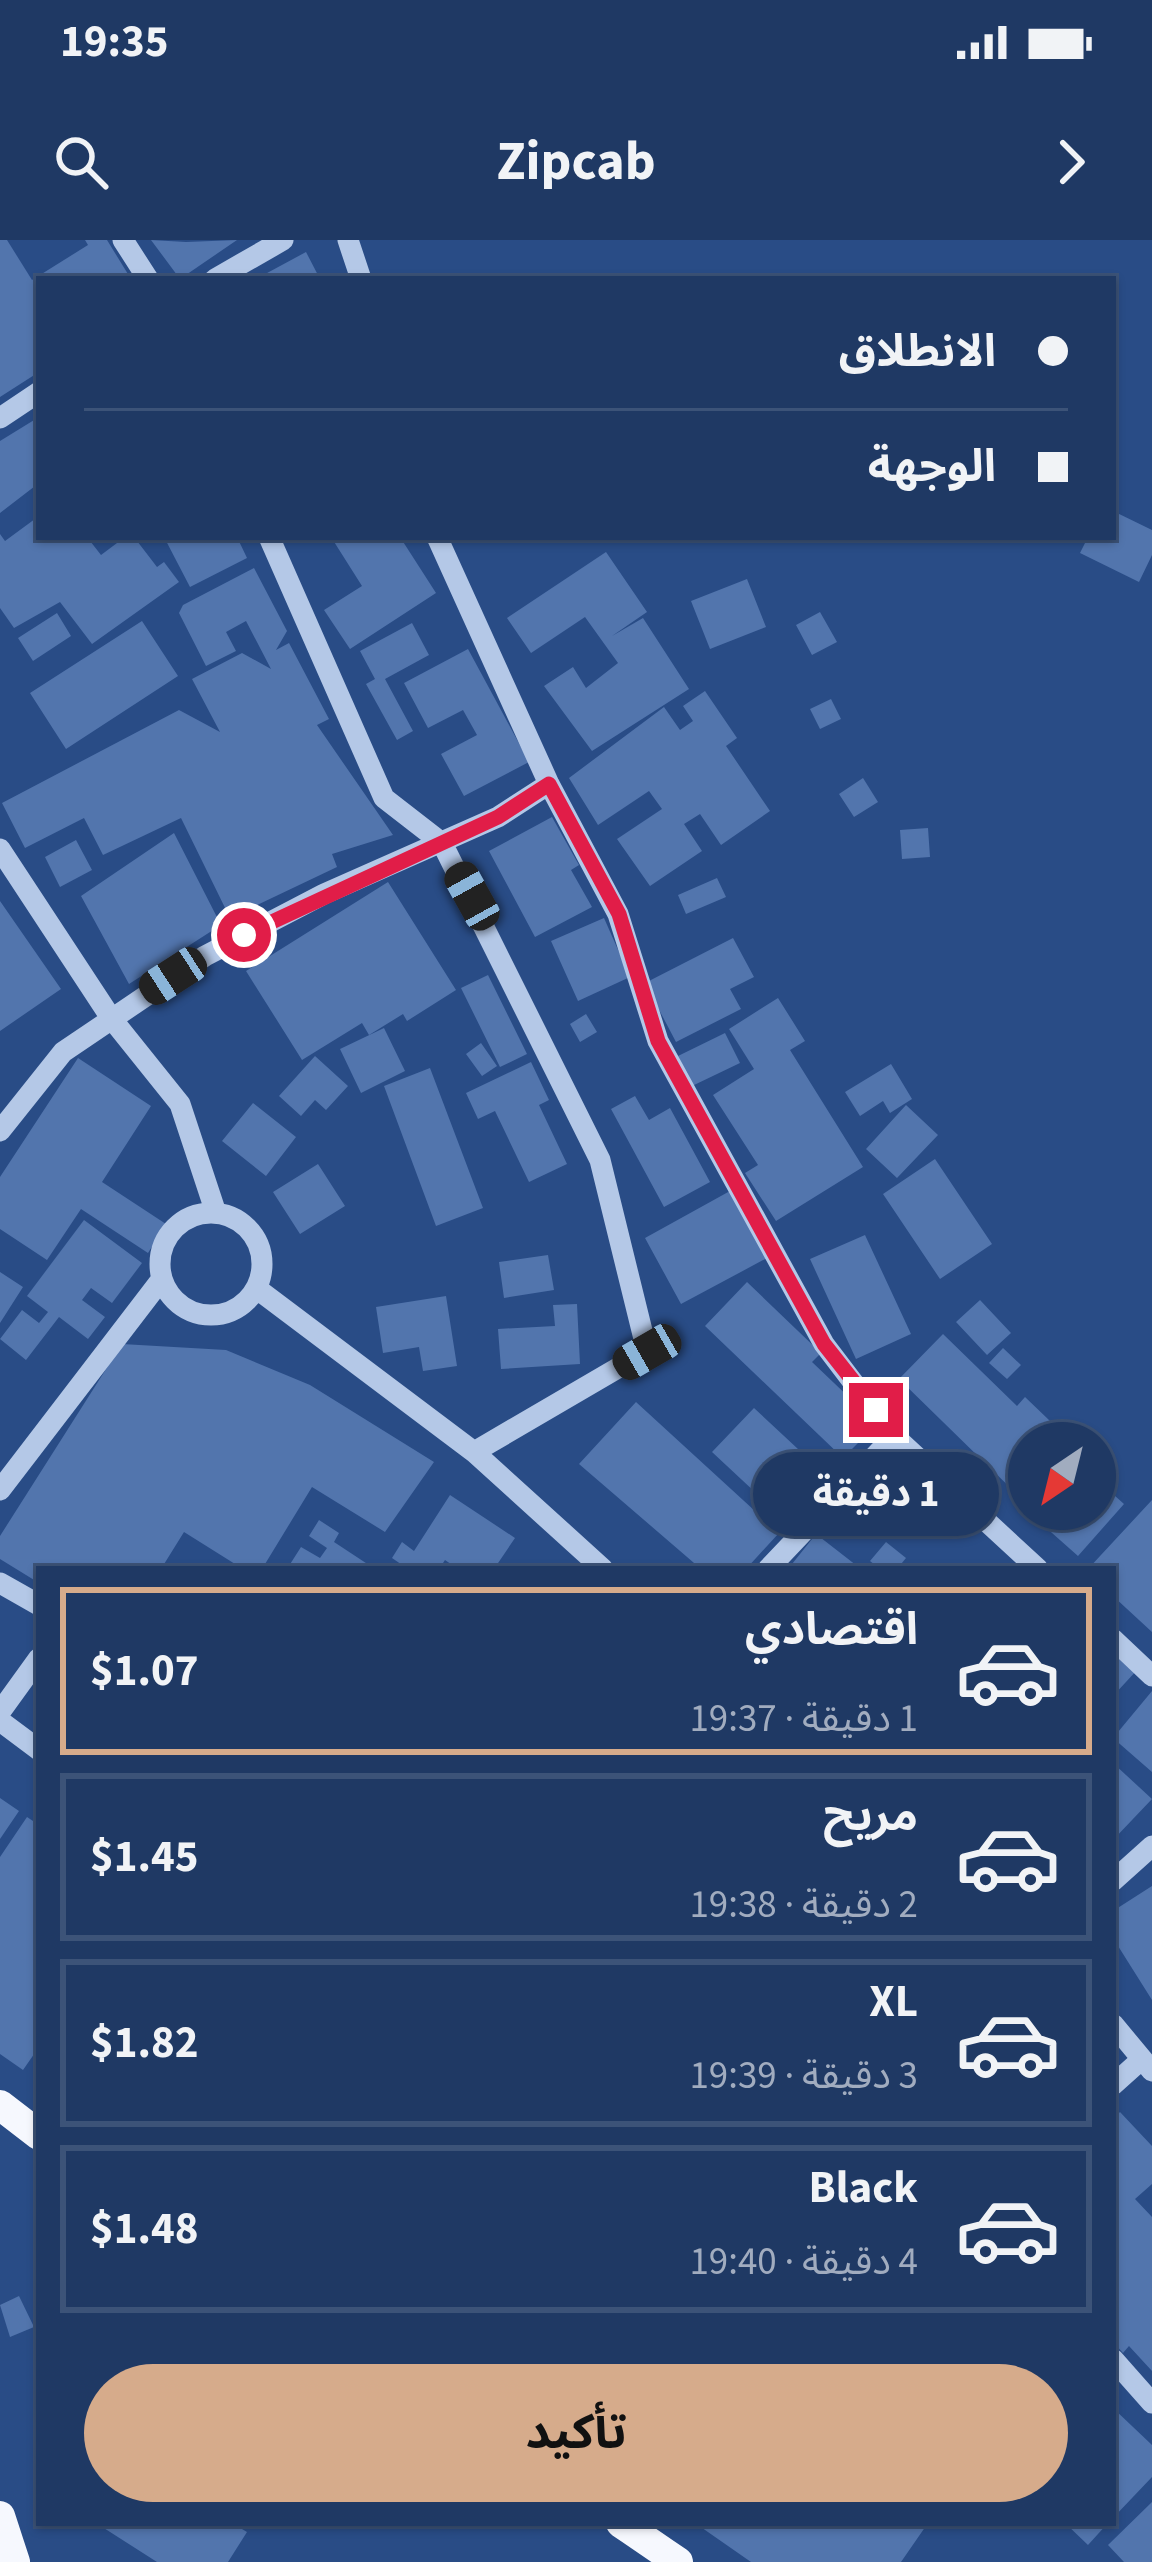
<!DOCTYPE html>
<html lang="ar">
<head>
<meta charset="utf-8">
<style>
  :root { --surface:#1f3964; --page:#2c446d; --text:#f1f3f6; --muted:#a1acbf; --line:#3c5378; --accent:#d6ab8b }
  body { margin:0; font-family:"Source Sans 3","Noto Sans Arabic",sans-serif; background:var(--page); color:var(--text); direction:rtl; height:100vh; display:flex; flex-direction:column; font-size:45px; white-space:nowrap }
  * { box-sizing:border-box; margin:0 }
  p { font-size:39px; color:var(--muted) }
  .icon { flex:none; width:66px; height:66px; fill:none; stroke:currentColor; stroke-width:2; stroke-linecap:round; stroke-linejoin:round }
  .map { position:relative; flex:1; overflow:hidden; direction:ltr }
  .details { position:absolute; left:36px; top:1326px; width:1080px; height:960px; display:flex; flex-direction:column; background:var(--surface); border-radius:0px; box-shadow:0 3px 9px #0004,0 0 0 3px var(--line); direction:rtl }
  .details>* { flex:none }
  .guide { position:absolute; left:36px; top:36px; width:1080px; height:264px; border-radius:0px; box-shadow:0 3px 9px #0004,0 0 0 3px var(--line); direction:rtl; display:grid; align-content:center; height:264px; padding:0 48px; background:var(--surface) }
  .needle { width:78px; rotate:215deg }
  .tools { position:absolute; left:1008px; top:1182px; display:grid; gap:24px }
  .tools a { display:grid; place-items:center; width:108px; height:108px; border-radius:50%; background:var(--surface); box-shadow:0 3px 9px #0004,0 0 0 3px var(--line); font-size:60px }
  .end { position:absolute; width:54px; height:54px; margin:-27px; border:15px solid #e11d48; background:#fff; box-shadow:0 0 0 6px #fff }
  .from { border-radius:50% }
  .bubble { position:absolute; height:84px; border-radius:42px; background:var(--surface); box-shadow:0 3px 9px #0004,0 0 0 3px var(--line); font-size:39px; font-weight:700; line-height:84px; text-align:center; direction:rtl }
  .car { position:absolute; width:36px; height:72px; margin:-36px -18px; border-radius:15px; box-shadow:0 0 9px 3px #0007; background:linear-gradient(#222 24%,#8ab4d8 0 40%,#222 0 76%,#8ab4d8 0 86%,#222 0) }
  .guide b { display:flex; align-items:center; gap:42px; height:114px; font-size:45px }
  .guide b+b { border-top:3px solid var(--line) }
  .guide i { width:30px; height:30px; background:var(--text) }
  ul { padding:21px 0 0; list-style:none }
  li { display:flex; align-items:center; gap:36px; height:168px; margin:0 24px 18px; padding:0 24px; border:6px solid var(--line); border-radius:0px }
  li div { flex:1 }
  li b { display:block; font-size:45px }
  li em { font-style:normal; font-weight:700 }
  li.selected { border-color:var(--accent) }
  li>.icon { width:108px; height:108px; stroke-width:1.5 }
  .cta { display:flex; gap:24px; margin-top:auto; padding:24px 48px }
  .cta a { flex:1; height:138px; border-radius:72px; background:var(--accent); color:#111; font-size:48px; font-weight:700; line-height:138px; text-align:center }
  .status { display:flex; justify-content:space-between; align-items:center; height:84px; padding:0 60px; background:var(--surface); direction:ltr }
  .status svg { height:33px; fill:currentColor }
  header { display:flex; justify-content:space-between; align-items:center; height:156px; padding:0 48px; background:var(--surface); font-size:54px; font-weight:700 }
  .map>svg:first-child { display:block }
  .building { fill:#5275ad }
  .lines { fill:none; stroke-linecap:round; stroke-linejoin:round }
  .minor { stroke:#b4c8e7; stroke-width:21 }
  .major { stroke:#f6f8fe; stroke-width:30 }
  .route { stroke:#e11d48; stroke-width:15 }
</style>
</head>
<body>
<div class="status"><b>19:35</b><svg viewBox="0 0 49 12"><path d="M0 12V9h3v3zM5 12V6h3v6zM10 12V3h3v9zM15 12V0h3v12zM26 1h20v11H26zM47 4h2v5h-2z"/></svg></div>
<header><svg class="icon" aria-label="forward" viewBox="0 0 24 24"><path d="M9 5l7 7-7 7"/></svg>Zipcab<svg class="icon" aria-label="search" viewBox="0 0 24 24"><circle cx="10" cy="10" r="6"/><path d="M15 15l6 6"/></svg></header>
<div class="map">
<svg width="1152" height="2322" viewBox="0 0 1152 2322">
  <rect width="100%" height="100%" fill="#294c86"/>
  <path class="building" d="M0 0H7L32 40 88 5 85 0H107L131 39H39V132L0 157Z
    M151 0 186 2 237 0 180 39Z
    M306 12 320 39H256Z
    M39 177V243L0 273V201Z
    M1113 271 1152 290V315L1139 342 1080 313 1088 297H1113Z
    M39 276V297H87L101 315 125 297H134L157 327 164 322 179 342 92 404 60 362 14 388 0 368V294L5 301Z
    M164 297H237L247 318 190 347Z
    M331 297H400L436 353 350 409 324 370 362 346Z
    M606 312 647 372 612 396 643 378 689 449 592 511 544 446 573 427 586 448 618 423 585 377 531 413 507 378Z
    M254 328 287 391 276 410 289 403 329 479 317 485 393 595 332 614 337 627 230 678 181 578 103 615 84 578 25 608 2 563 179 470 220 492 192 439 242 413 271 429 246 381 226 392 236 411 206 426 179 373 183 365Z
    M747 339 766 387 710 409 691 361Z
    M820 372 837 402 812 415 796 385Z
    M57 373 71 396 33 421 18 398Z
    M142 381 178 436 66 509 30 453Z
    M412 383 429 415 385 439 413 491 397 500 366 444 375 439 360 411Z
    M468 409 529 522 464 556 441 514 477 495 463 470 428 488 404 443Z
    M705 451 737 498 726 506 770 571 721 605 700 574 684 584 702 611 650 646 617 599 662 569 649 551 598 585 569 538 664 467 680 490 693 481 683 466Z
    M831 459 841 479 820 489 810 469Z
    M863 538 878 562 854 577 839 554Z
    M552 577 579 625 571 630 592 667 535 697 489 611Z
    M928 588 930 617 902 619 900 590Z
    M174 593 221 685 129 744 81 656Z
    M76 600 92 630 60 647 45 617Z
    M717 638 726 657 686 674 678 655Z
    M388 642 456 750 407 781 403 774 369 795 362 783 302 820 246 731Z
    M0 661 61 749 0 791Z
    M604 678 630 737 578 761 551 701Z
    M733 698 754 737 730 749 741 769 676 802 645 743Z
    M488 735 527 814 500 827 461 748Z
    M778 758 805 801 790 810 863 927 776 981 745 933 758 925 713 855 754 829 729 789Z
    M586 774 597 792 580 802 570 784Z
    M384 788 405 831 361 853 340 809Z
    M725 793 740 823 692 846 678 816Z
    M481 803 497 826 482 836 466 814Z
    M315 816 348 846 326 870 315 860 301 876 279 856Z
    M78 818 151 866 102 942 166 984 148 1013 81 969 47 1020 0 989V937Z
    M531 822 549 860 539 865 567 924 529 942 495 871 478 879 466 853Z
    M891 824 912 859 890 873 883 861 860 876 845 852Z
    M430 828 483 968 436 986 384 846Z
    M635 856 649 880 670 868 710 942 664 967 611 869Z
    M253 863 296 897 266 936 222 901Z
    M906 865 938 895 897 938 866 909Z
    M935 919 992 1004 940 1039 883 954Z
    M318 924 345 966 300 994 273 952Z
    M730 951 767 1018 681 1064 645 998Z
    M84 980 142 1023 112 1063 91 1048 82 1060 105 1077 88 1099 59 1077 26 1120 0 1099 22 1070 39 1083 48 1072 27 1056Z
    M865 995 911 1094 856 1119 810 1019Z
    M548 1015 554 1050 504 1058 499 1022Z
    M0 1032 23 1047 0 1083Z
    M747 1042 821 1113 812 1122 877 1184 843 1218 705 1086Z
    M446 1056 457 1126 423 1131 419 1107 383 1113 376 1067Z
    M980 1060 1011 1093 987 1115 956 1082Z
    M577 1064 580 1124 501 1129 498 1089 555 1086 553 1065Z
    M943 1094 1017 1166 1025 1157 1073 1203H1029V1266L899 1139Z
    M122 1104 226 1110 310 1145 434 1222 385 1292 312 1247 262 1329H243L184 1292 161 1329H39V1343L0 1319V1296Z
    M1003 1108 1021 1125 1007 1139 989 1123Z
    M636 1162 779 1293 746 1329H701L579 1224Z
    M754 1168 827 1236 785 1280 712 1212Z
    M1095 1238 1124 1264 1078 1316 1034 1277 1041 1269H1095Z
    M450 1255 515 1298 494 1329H458L445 1320 439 1329H408L392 1318 402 1302 414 1311Z
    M1152 1260V1392L1113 1356V1329H1088Z
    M319 1280 339 1293 334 1302 375 1329H287L301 1307 320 1318 327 1308 309 1296Z
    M816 1294 861 1329H788Z
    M886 1302 906 1318 897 1329H880L870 1321Z
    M1113 1406 1138 1429 1113 1456Z
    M1152 1451V1532L1113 1498Z
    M1113 1523 1152 1559 1113 1600Z
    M0 1558 19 1571 0 1599Z
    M27 1577 39 1585V1807L23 1830 0 1814V1617Z
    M1152 1646V1760L1113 1698V1671Z
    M1120 1872 1152 1906V1944L1135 1959 1152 1977V2131L1129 2106 1123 2113 1113 2102V1879Z
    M19 2056 34 2087 10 2097 0 2065Z
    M1113 2168 1152 2205V2237L1113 2278Z
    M1152 2262V2322H1124L1108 2305Z
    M96 2283H232L247 2292 228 2322H157Z
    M695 2283H928L901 2322H751Z
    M1065 2283H1108L1088 2305Z"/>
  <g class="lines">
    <path class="minor" d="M123 0 148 39
      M348 0 361 39
      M215 39 283 0
      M0 178 39 152
      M269 297 384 558 442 603 600 920 647 1111 474 1212
      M437 297 549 544 618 674 658 801 824 1104 894 1196 1038 1329
      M0 609 111 778 180 864 216 973
      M0 891 63 812 205 716 324 654 498 577 549 544
      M160 1024a51 51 0 1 1 102 0a51 51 0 1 1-102 0Z
      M256 1048 474 1212 603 1329
      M0 1250 161 1040
      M768 1329 894 1196
      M0 1343 39 1365
      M1113 1399 1152 1436
      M0 1472 39 1418
      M0 1481 39 1510
      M1113 1641 1152 1606
      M1113 1784 1152 1831
      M1113 1845 1142 1819
      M1113 2119 1152 2163"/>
    <path class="major" d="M0 1865 39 1895
      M0 2276 15 2322
      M621 2283 678 2322"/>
  </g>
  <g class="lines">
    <path class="route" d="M244 695 498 577 549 544 619 674 658 801 824 1104 876 1170"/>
  </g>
</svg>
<div class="tools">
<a><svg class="needle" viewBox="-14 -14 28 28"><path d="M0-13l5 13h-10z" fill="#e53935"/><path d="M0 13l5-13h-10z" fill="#a1acbf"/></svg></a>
</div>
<i class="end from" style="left:244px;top:695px"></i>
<i class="end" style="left:876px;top:1170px"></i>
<div class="bubble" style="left:753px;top:1212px;width:246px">1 دقيقة</div>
<i class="car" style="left:472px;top:656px;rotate:331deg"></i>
<i class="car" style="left:173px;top:736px;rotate:237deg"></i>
<i class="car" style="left:647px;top:1112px;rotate:240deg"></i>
<div class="guide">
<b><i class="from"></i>الانطلاق</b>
<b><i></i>الوجهة</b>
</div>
<section class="details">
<ul>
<li class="selected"><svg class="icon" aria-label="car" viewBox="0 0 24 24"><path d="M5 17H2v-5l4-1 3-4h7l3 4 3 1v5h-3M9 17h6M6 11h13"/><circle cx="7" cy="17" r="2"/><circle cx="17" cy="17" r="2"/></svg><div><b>اقتصادي</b><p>1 دقيقة · 19:37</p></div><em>$1.07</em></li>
<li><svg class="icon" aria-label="car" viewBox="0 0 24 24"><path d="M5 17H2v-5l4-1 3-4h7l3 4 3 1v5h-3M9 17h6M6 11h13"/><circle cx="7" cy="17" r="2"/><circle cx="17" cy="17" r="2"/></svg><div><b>مريح</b><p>2 دقيقة · 19:38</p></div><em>$1.45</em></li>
<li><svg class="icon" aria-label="car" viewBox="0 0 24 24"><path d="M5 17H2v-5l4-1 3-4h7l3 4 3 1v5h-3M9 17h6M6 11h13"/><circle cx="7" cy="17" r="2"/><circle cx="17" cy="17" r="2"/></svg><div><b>XL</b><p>3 دقيقة · 19:39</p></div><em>$1.82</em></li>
<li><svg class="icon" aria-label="car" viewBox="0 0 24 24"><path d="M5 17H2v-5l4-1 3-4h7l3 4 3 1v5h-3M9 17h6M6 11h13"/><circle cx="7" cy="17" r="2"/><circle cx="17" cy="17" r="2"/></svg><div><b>Black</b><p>4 دقيقة · 19:40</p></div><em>$1.48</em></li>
</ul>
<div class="cta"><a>تأكيد</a></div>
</section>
</div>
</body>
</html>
